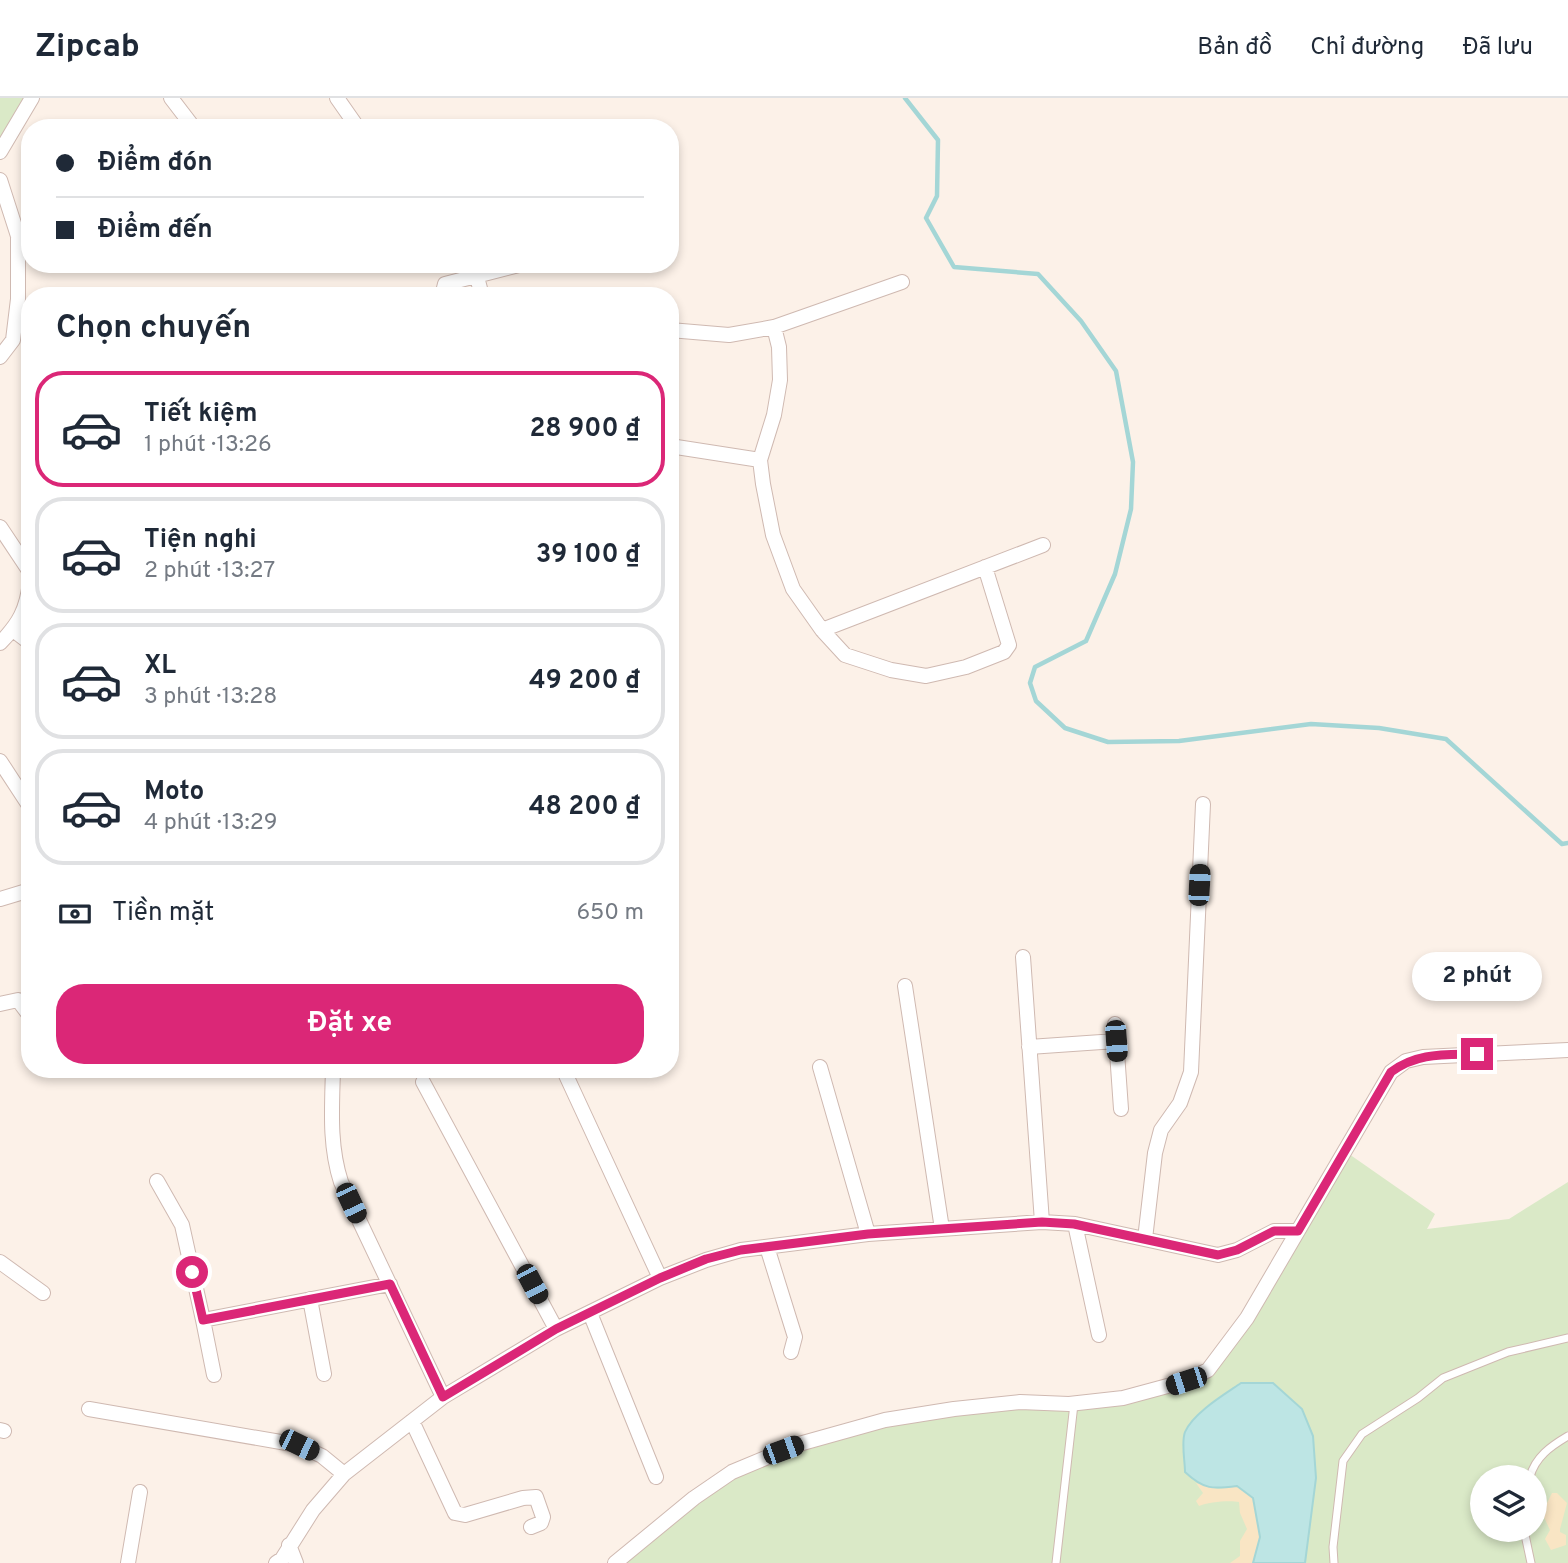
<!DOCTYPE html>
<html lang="vi">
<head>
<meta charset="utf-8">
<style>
  :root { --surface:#fff; --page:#f2f2f3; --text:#1f2937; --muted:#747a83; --line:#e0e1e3; --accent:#db2777 }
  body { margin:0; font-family:Overpass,sans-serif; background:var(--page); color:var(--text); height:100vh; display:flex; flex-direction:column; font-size:26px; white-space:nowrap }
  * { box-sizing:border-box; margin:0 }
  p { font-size:23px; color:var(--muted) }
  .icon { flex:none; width:38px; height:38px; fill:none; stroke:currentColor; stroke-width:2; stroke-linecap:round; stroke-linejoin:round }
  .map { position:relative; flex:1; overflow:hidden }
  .sheet { position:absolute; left:21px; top:189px; width:658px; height:791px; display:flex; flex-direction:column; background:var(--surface); border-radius:28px; box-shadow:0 4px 10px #0003 }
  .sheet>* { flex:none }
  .hud { position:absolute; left:21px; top:21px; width:658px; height:154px; border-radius:28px; box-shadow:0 4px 10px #0003; display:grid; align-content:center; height:154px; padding:0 35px; background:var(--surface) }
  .buttons { position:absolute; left:1470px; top:1367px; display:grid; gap:14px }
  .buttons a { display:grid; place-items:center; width:77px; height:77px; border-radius:50%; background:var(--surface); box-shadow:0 4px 10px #0003; font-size:35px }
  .end { position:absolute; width:32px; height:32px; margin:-16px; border:9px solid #db2777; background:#fff; box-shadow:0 0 0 4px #fff }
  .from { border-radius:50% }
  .bubble { position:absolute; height:49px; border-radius:24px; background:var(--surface); box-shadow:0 4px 10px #0003; font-size:23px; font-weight:700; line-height:49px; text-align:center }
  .car { position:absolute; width:21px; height:42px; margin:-21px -10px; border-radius:9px; box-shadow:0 0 5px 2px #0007; background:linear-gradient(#222 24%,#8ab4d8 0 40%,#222 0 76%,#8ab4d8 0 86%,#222 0) }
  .hud b { display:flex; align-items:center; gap:24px; height:66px; font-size:26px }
  .hud b+b { border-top:2px solid var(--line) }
  .hud i { width:18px; height:18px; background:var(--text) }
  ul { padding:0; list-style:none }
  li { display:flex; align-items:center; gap:21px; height:116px; margin:0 14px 10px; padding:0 21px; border:4px solid var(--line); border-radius:28px }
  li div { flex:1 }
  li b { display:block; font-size:26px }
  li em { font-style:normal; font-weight:700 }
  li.active { border-color:var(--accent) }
  li>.icon { width:63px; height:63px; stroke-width:1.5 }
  h2 { padding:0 35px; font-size:32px; line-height:84px }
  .pay { display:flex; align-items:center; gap:18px; height:77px; padding:0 35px; font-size:26px }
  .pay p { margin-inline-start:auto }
  .action { display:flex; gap:14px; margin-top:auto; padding:14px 35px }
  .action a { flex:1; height:80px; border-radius:28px; background:var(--accent); color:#fff; font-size:28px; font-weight:700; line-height:80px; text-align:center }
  header { display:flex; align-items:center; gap:42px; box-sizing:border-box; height:98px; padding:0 35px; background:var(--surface); border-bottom:2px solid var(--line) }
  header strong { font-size:33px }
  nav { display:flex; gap:38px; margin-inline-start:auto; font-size:24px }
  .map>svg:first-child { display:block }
  .green { fill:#dae9c7; fill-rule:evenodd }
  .sand { fill:#f9e5c4 }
  .water { fill:#bde5e4; stroke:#a4d6d6; stroke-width:2 }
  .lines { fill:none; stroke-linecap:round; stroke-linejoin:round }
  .stream { stroke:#a4d6d6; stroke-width:4.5 }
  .service-casing { stroke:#cfb9b1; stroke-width:9 }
  .minor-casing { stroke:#cfb9b1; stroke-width:16 }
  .service { stroke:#fff; stroke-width:7 }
  .minor { stroke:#fff; stroke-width:14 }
  .route { stroke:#db2777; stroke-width:9 }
</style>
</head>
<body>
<header>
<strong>Zipcab</strong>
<nav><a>Bản đồ</a><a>Chỉ đường</a><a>Đã lưu</a></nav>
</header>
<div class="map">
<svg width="1568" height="1465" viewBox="0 0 1568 1465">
  <rect width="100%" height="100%" fill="#fcf1e8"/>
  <path class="green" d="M0 0H38L0 47Z
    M1349 1056 1435 1116 1427 1131 1509 1121 1568 1084V1465H624L674 1423 734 1379 784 1357 889 1327 951 1317 1021 1310 1066 1312 1212 1276ZM1482 1379H1535V1432H1482Z"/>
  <path class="sand" d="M1196 1385 1218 1391 1237 1388 1253 1400 1260 1439 1253 1465H1230L1240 1458V1443L1247 1431 1240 1415 1239 1404C1230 1402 1208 1404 1199 1408L1196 1403 1203 1395Z
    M1552 1395H1557L1567 1405 1560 1431V1434L1566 1437V1447L1551 1452 1545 1441 1550 1432 1542 1415Z"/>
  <path class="water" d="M1241 1285H1273L1302 1311 1313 1338 1316 1380 1305 1465H1253L1260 1439 1253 1400 1237 1388C1213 1391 1204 1392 1185 1374 1185 1363 1181 1344 1185 1334 1193 1315 1225 1296 1241 1285Z"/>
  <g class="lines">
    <path class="stream" d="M905 0 938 42 937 98 926 120 954 169 1038 176 1081 223 1116 273 1133 364 1131 411 1115 476 1086 543 1035 569 1030 585 1036 603 1065 630 1108 644 1179 643 1311 626 1379 630 1446 641 1562 746 1568 745"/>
    <g class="service-casing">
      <path id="service" d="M1530 1379C1535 1359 1551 1348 1568 1338
        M1524 1432 1531 1465
        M1056 1465 1074 1306
        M1334 1465 1333 1449 1343 1363 1362 1336 1418 1300 1443 1280 1508 1254 1568 1240"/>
    </g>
    <g class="minor-casing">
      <path id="minor" d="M171 0 194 30
        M337 0 358 30
        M0 54 32 0
        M0 82 18 138V201L13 242 0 259
        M477 179 482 198
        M442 198 445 186 523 166
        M774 229 779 249 780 282 774 317 760 362 763 386 773 437 793 491 822 532 845 557 891 572 926 578 966 569 1004 554 1009 547 985 469
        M670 232 729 237 774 229 902 184
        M670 348 760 362
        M0 429 30 474
        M13 532 30 545
        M822 532 1043 447
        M0 545C19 526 27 511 30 484
        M0 663 30 709
        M0 801 30 792
        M1023 859 1042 1124
        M905 888 942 1131
        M0 906 18 902 30 918
        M1115 926 1121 1011
        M1029 949 1116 943
        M820 969 868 1136
        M333 971C332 1010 329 1047 341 1084L443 1299
        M565 975 660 1180
        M423 984 556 1231
        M157 1083 182 1127 203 1222 390 1186
        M1075 1126 1099 1237
        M1145 1141 1155 1055 1161 1032 1180 1005 1191 974 1203 706
        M767 1149 795 1239 791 1254
        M0 1164 43 1195
        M310 1201 324 1276
        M590 1215 656 1379
        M203 1222 214 1277
        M89 1311 298 1347 322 1358 344 1376
        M412 1323 455 1415 465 1417 523 1400 536 1399 543 1419 541 1425 531 1429
        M0 1332 4 1333
        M289 1447 296 1465
        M128 1465 140 1394
        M276 1465 282 1461 313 1412 344 1376 443 1299 556 1231 660 1180 706 1162 741 1152 868 1136 1042 1124 1075 1126 1218 1157 1237 1152 1274 1133H1298
        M615 1465 694 1400 732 1374 799 1346 885 1322 954 1311 1020 1304 1069 1306 1123 1300 1186 1283 1208 1272 1247 1220 1391 974 1406 963 1423 959 1568 952"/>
    </g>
    <use href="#service" class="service"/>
    <use href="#minor" class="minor"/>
  </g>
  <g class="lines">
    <path class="route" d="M192 1174 203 1222 390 1186 443 1299 556 1231 660 1180 706 1161 741 1152 868 1136 1042 1124 1074 1126 1218 1157 1237 1152 1274 1133H1298L1391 974C1418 954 1445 957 1477 956"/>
  </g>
</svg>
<div class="buttons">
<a><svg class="icon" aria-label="layers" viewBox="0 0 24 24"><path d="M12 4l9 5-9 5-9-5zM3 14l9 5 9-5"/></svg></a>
</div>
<i class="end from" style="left:192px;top:1174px"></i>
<i class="end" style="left:1477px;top:956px"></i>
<div class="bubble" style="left:1412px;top:854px;width:130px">2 phút</div>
<i class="car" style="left:1199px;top:787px;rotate:3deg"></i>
<i class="car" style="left:1116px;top:943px;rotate:176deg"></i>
<i class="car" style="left:351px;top:1105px;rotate:155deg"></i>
<i class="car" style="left:532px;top:1186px;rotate:152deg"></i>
<i class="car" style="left:1186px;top:1283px;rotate:252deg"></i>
<i class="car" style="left:299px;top:1347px;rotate:116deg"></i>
<i class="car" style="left:783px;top:1352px;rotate:70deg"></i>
<div class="hud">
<b><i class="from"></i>Điểm đón</b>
<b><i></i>Điểm đến</b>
</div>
<section class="sheet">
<h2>Chọn chuyến</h2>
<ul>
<li class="active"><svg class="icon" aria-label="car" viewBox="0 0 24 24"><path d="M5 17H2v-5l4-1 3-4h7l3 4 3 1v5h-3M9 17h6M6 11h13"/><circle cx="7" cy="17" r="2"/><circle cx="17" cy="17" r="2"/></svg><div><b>Tiết kiệm</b><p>1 phút · 13:26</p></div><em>28 900 ₫</em></li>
<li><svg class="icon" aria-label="car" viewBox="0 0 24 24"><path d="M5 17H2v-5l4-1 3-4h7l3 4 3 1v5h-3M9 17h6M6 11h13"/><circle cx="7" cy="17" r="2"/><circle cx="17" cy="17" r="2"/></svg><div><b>Tiện nghi</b><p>2 phút · 13:27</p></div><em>39 100 ₫</em></li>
<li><svg class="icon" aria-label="car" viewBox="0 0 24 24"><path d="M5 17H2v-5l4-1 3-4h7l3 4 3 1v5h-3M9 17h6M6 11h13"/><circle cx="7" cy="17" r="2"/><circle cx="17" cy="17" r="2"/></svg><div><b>XL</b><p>3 phút · 13:28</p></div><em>49 200 ₫</em></li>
<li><svg class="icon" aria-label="car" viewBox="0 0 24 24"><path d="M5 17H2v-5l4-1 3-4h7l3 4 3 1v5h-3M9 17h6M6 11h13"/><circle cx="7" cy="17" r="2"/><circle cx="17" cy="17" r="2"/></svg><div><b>Moto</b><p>4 phút · 13:29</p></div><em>48 200 ₫</em></li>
</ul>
<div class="pay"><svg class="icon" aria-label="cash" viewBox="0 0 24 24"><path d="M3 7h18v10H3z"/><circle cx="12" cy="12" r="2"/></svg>Tiền mặt<p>650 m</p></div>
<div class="action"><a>Đặt xe</a></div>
</section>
</div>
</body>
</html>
